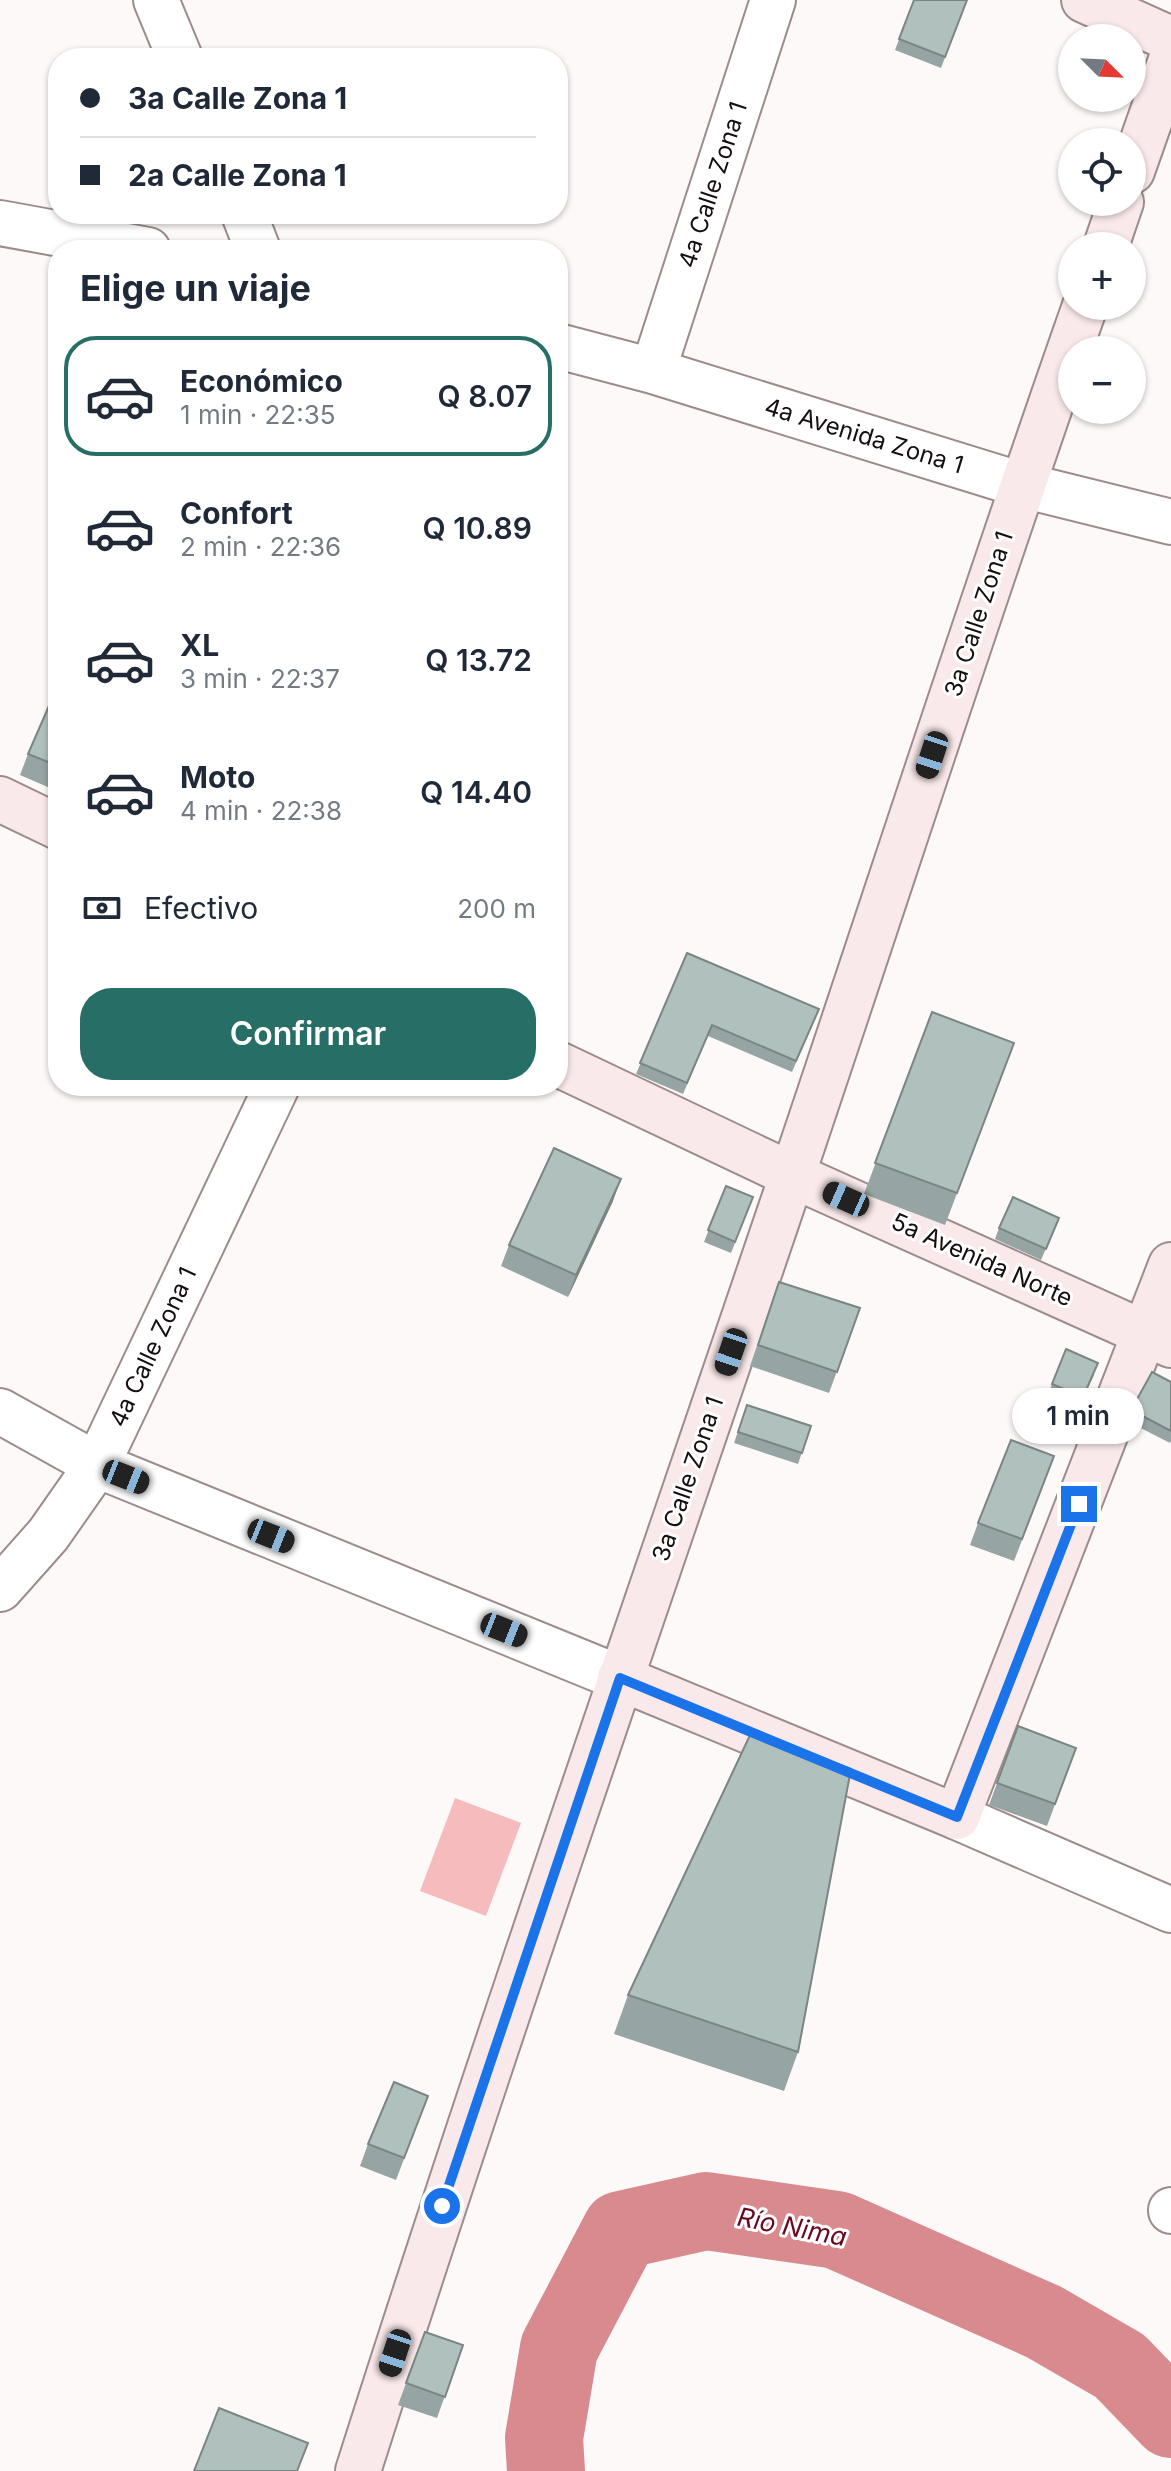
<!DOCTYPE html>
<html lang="es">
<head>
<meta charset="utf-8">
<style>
  :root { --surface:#fff; --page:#f6f6f7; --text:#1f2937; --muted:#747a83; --line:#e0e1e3; --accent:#266e66 }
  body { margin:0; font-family:Inter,sans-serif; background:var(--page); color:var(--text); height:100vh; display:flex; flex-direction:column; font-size:30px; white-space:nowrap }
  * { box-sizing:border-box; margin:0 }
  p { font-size:26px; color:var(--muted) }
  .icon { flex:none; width:44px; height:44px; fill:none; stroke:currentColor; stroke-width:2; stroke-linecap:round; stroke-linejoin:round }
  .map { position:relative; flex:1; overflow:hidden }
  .details { position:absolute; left:48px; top:240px; width:520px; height:856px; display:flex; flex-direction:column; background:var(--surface); border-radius:32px; box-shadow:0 2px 6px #0004 }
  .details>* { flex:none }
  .guide { position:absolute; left:48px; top:48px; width:520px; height:176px; border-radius:32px; box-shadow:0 2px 6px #0004; display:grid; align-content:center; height:176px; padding:0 32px; background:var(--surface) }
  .needle { width:52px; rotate:114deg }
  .fabs { position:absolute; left:1058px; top:24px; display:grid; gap:16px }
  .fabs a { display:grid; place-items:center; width:88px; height:88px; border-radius:50%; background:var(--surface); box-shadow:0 2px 6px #0004; font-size:40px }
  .end { position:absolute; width:36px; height:36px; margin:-18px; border:10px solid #1a73e8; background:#fff; box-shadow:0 0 0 4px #fff }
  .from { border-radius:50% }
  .bubble { position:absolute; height:56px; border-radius:28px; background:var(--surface); box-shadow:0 2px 6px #0004; font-size:26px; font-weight:600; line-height:56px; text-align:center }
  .car { position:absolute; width:24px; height:48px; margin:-24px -12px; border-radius:10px; box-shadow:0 0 6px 2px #0007; background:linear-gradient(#222 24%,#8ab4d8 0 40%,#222 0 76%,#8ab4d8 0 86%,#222 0) }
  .guide b { display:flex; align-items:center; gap:28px; height:76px; font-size:30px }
  .guide b+b { border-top:2px solid var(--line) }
  .guide i { width:20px; height:20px; background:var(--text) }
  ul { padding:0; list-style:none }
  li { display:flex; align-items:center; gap:24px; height:120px; margin:0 16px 12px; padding:0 16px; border:4px solid transparent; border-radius:32px }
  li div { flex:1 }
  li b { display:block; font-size:30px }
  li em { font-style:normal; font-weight:600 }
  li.on { border-color:var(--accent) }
  li>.icon { width:72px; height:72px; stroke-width:1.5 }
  h2 { padding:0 32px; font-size:36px; line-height:96px }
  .pay { display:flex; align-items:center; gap:20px; height:88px; padding:0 32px; font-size:30px }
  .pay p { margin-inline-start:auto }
  .primary-button { display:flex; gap:16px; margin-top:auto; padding:16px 32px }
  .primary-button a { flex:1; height:92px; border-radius:32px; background:var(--accent); color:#fff; font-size:32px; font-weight:600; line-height:92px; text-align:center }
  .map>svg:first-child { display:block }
  .pitch { fill:#f6bbbc }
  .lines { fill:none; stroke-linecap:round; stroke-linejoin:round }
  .river { stroke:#d98a8e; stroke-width:78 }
  .street-casing { stroke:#9c8c8c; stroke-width:48 }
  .secondary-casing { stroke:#9c8c8c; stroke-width:48 }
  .street { stroke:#fff; stroke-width:44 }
  .secondary { stroke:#fae9ea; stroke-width:44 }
  .wall { fill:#96a5a3 }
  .shaded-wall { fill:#7a8684 }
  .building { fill:#afc0bd; stroke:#7a8684; stroke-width:2 }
  .route { stroke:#1a73e8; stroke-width:10 }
  .labels { text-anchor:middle; stroke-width:6; stroke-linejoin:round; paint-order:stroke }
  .street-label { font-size:24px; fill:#150f0f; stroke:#fff }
  .water-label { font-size:26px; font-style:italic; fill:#68071d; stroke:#fff }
</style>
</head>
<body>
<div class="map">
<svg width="1171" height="2471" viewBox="0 0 1171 2471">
  <rect width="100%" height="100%" fill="#fdf9f9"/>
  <path class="pitch" d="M455 1798 521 1823 486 1916 420 1891Z"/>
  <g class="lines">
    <path class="river" d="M546 2471 544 2438 559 2348 621 2230 706 2211 837 2230 1044 2322 1120 2366 1171 2419"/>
    <g class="street-casing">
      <path id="street" d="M156 0 180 58
        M244 214 258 250
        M0 223 148 250
        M558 346 653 371 1022 485 1171 522
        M653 371 773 0
        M0 1411 97 1465 620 1678
        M0 1589 48 1535 97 1465 277 1086
        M957 1817 1171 1910
        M1171 2210V2211"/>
    </g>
    <g class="secondary-casing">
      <path id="secondary" d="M1084 0 1171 39
        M1132 171 1171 60
        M1106 246 1121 202
        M0 799 58 827
        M558 1064 792 1175 1171 1345
        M620 1678 957 1817 1171 1265
        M358 2471C496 2037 646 1607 792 1176 890 886 983 595 1085 306"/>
    </g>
    <use href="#street" class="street"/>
    <use href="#secondary" class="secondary"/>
  </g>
  <path class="wall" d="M914 0H967L941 68 895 50Z
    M58 685V789L57 791 20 775 28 754Z
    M687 953 819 1009 792 1072 708 1036 683 1094 636 1074Z
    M932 1012 1014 1043 945 1225 864 1194Z
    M726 1186 753 1197 731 1253 704 1242Z
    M613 1201 568 1297 501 1266 509 1245Z
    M1059 1218 1041 1260 995 1239 999 1228Z
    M779 1282 860 1308 829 1393 750 1366Z
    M1094 1375 1079 1408 1048 1395 1052 1384Z
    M1171 1382V1441L1170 1443 1127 1421 1131 1410Z
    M747 1405 811 1426 798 1464 734 1443Z
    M1046 1478 1014 1561 970 1545 978 1523Z
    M1018 1726 1076 1748 1047 1826 989 1805Z
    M628 1995 798 2052 784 2091 614 2034Z
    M428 2096 396 2180 360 2166 368 2144Z
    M425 2332 463 2345 437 2418 398 2405Z"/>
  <path class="shaded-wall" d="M621 1179 613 1201 568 1297 576 1275Z"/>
  <path class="building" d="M914 0H967L945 57 899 39Z
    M58 685V766L28 754Z
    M687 953 819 1009 796 1061 712 1025 687 1083 640 1063Z
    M932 1012 1014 1043 957 1193 875 1163Z
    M554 1148 621 1179 576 1275 509 1245Z
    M726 1186 753 1197 735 1242 708 1230Z
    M1013 1197 1059 1218 1046 1249 999 1228Z
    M779 1282 860 1308 837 1372 758 1345Z
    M1066 1349 1098 1363 1083 1397 1052 1384Z
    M1152 1372 1171 1382V1431L1131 1410Z
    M747 1405 811 1426 802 1453 738 1432Z
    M1011 1440 1054 1456 1022 1539 978 1523Z
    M1018 1726 1076 1748 1055 1804 997 1783Z
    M751 1733 851 1769 798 2052 628 1995Z
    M394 2082 428 2096 404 2158 368 2144Z
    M425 2332 463 2345 445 2397 406 2383Z
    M219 2408 308 2443 297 2471H194Z"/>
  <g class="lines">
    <path class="route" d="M442 2206 620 1678 957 1817 1079 1504"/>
  </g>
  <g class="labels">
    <g class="street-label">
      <text transform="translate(713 185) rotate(-72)" y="8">4a Calle Zona 1</text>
      <text transform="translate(864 436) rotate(17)" y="8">4a Avenida Zona 1</text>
      <text transform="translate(979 614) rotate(-72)" y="8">3a Calle Zona 1</text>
      <text transform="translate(982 1260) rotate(24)" y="8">5a Avenida Norte</text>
      <text transform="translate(153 1347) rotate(-65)" y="8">4a Calle Zona 1</text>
      <text transform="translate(688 1479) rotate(-71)" y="8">3a Calle Zona 1</text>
    </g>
    <g class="water-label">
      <text transform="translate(792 2227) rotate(11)" y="9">Río Nima</text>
    </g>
  </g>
</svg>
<div class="fabs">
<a><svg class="needle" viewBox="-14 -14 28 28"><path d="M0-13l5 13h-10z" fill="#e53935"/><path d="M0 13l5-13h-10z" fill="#747a83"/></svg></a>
<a><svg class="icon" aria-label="locate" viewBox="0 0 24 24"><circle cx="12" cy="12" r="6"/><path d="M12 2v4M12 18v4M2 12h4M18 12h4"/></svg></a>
<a>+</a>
<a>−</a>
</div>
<i class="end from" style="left:442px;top:2206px"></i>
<i class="end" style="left:1079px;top:1504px"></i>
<div class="bubble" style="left:1012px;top:1388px;width:132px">1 min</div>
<i class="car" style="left:932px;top:755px;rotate:198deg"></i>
<i class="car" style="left:846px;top:1199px;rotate:294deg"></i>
<i class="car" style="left:731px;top:1352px;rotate:199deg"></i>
<i class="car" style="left:126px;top:1477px;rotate:112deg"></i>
<i class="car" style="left:271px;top:1536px;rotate:112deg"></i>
<i class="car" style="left:504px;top:1630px;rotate:112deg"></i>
<i class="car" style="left:395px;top:2353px;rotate:198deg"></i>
<div class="guide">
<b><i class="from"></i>3a Calle Zona 1</b>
<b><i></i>2a Calle Zona 1</b>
</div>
<section class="details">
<h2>Elige un viaje</h2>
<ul>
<li class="on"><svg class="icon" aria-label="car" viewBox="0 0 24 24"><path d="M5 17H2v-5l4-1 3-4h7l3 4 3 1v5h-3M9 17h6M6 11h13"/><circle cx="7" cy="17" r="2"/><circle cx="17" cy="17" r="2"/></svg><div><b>Económico</b><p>1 min · 22:35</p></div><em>Q 8.07</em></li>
<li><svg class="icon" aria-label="car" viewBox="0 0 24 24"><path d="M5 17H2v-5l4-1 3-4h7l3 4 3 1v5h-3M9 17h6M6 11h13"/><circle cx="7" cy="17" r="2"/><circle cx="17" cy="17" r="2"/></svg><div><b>Confort</b><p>2 min · 22:36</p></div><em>Q 10.89</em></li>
<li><svg class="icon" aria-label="car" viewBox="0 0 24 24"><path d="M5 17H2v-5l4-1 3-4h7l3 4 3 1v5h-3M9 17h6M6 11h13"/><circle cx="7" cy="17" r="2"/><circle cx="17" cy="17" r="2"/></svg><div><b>XL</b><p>3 min · 22:37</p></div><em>Q 13.72</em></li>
<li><svg class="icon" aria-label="car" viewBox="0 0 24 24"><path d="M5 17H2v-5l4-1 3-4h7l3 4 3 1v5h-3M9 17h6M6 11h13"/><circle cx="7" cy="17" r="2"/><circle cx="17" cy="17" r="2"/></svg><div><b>Moto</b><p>4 min · 22:38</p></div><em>Q 14.40</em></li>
</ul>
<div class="pay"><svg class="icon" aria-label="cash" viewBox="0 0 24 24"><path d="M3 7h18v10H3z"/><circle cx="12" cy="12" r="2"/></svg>Efectivo<p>200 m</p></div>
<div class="primary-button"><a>Confirmar</a></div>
</section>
</div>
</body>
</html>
